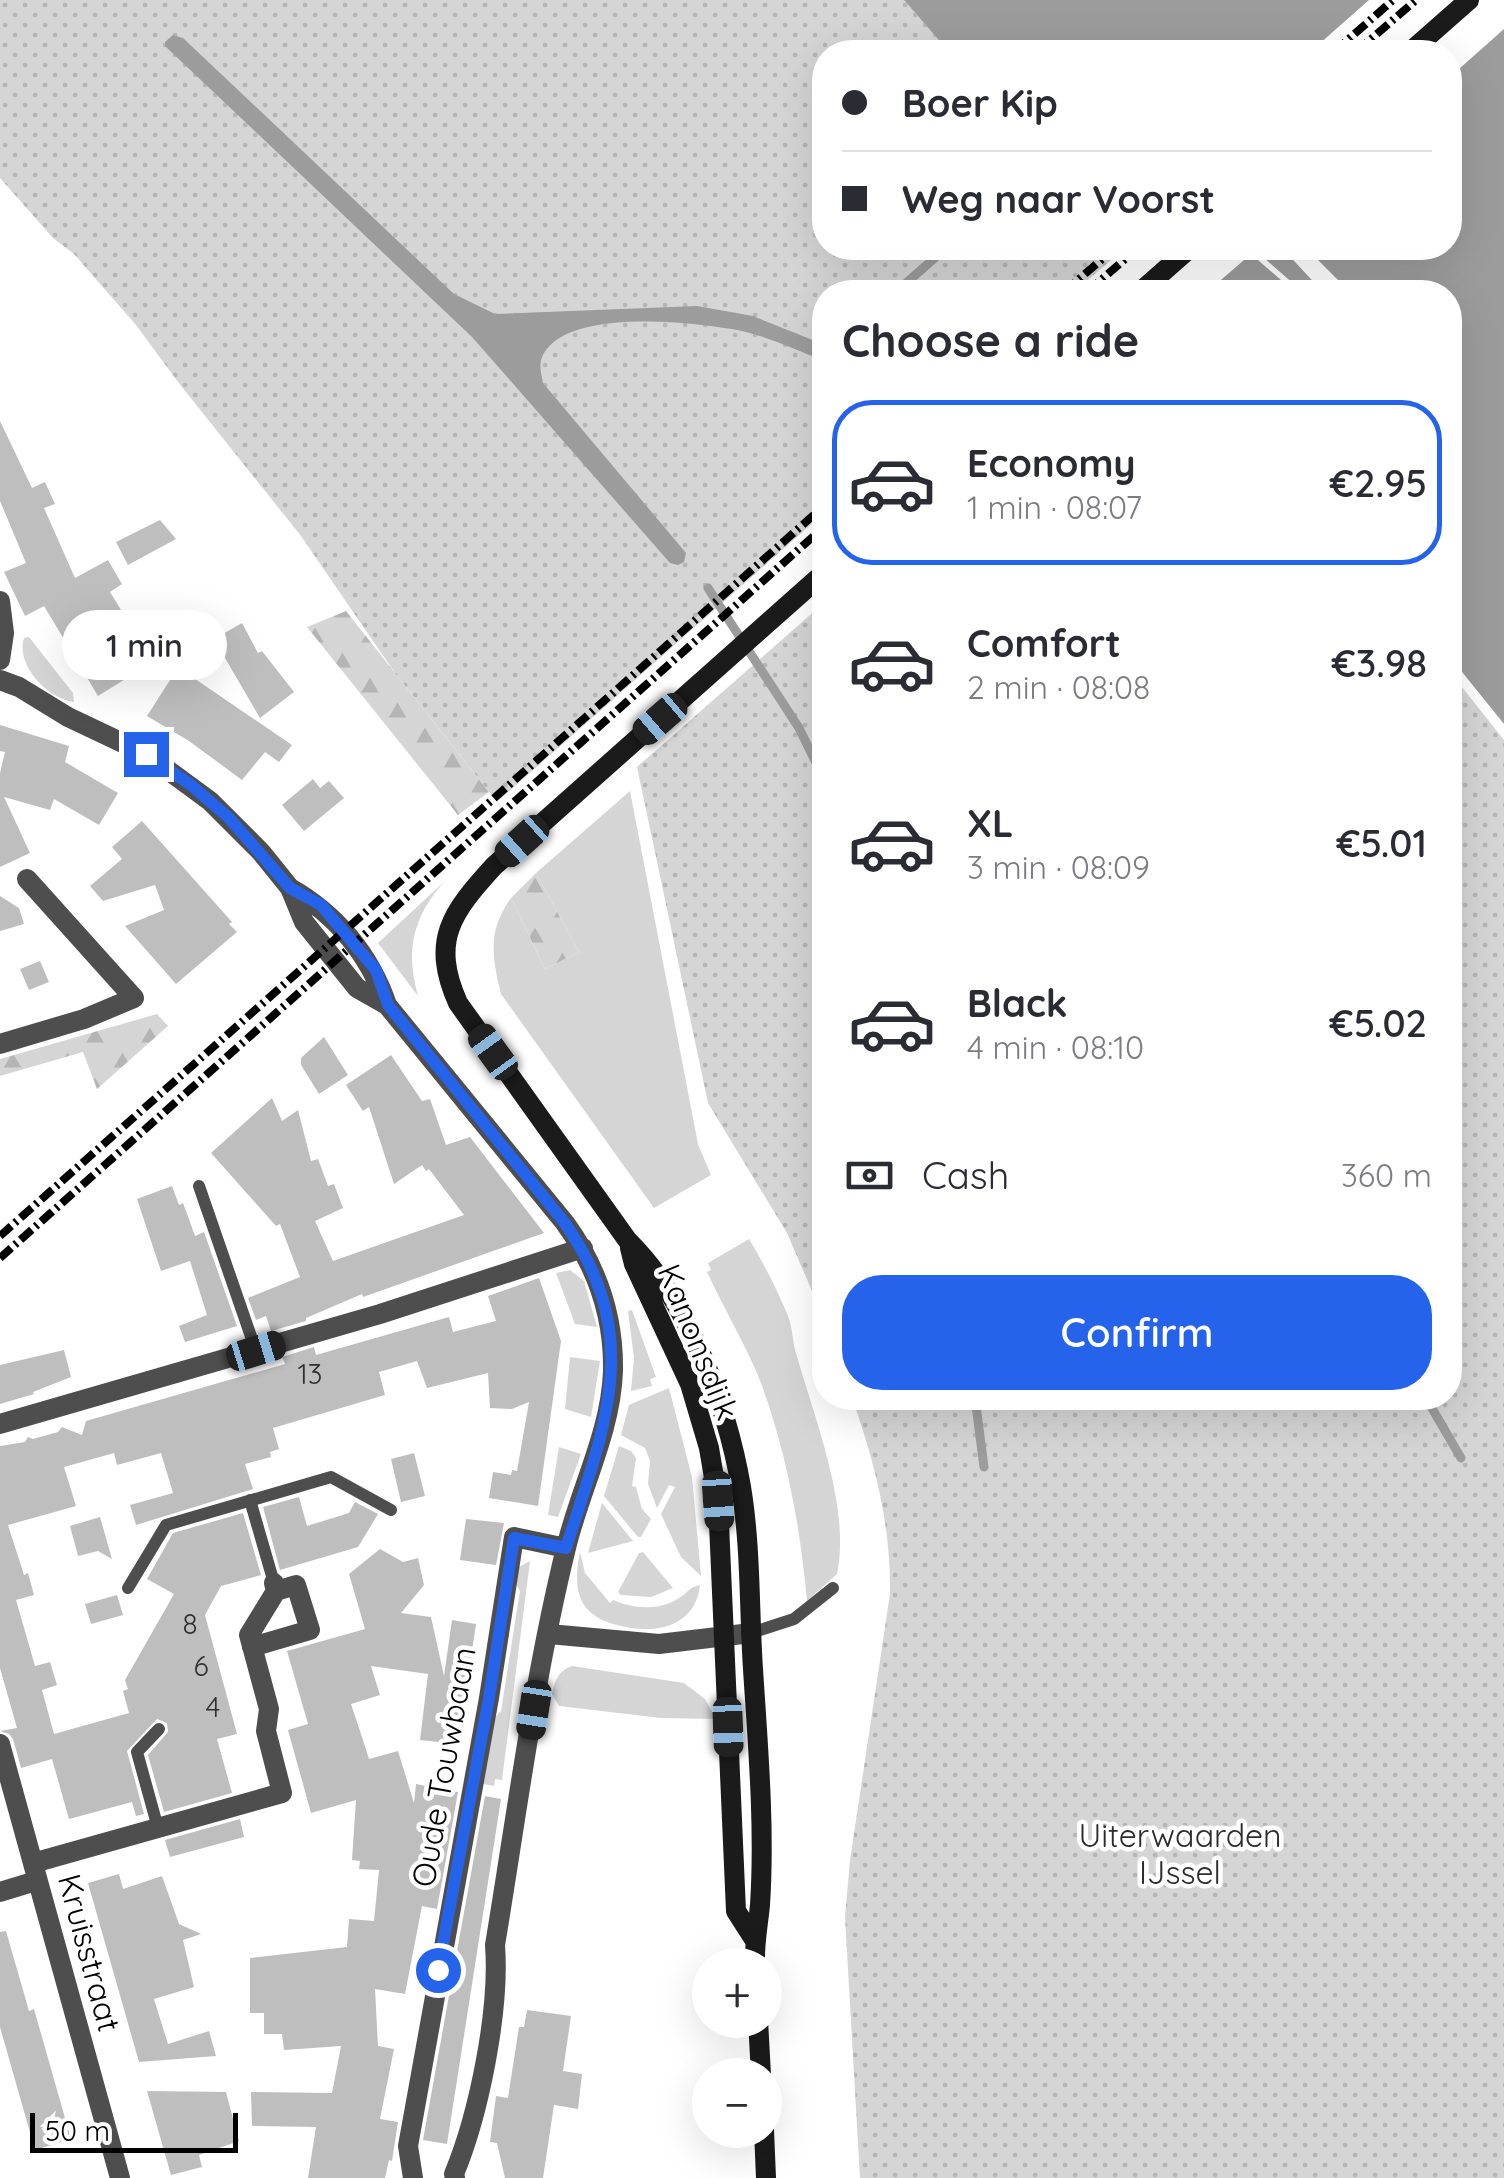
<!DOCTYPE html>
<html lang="en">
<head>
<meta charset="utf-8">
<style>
  :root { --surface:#fff; --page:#f7f7f7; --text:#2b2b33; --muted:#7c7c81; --line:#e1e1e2; --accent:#2563eb }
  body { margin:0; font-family:Quicksand,sans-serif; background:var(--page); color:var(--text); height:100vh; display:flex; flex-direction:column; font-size:38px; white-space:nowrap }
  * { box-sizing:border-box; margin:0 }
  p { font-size:32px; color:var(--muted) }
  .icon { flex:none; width:55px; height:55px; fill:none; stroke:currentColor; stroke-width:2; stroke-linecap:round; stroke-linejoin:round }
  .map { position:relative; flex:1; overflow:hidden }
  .panel { position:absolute; left:812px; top:280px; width:650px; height:1130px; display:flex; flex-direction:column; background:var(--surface); border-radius:40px; box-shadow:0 10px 40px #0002 }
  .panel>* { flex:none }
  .hud { position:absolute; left:812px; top:40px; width:650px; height:220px; border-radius:40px; box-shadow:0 10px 40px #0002; display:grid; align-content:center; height:220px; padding:0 30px; background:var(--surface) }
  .controls { position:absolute; left:692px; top:1948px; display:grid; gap:20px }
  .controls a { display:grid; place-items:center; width:90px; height:90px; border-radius:50%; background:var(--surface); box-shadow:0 10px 40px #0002; font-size:50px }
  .scale { position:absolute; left:30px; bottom:25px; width:208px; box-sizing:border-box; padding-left:10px; border:5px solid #000; border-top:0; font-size:28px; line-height:35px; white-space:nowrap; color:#000; -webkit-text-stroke:8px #fff; paint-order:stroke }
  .end { position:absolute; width:45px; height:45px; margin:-22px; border:12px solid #2563eb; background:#fff; box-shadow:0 0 0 5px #fff }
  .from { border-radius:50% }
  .bubble { position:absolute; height:70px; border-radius:35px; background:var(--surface); box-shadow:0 10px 40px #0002; font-size:32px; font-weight:600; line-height:70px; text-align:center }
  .car { position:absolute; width:30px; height:60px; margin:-30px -15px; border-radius:12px; box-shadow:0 0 8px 2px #0007; background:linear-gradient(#222 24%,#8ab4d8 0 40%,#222 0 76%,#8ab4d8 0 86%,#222 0) }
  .hud b { display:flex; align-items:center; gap:35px; height:95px; font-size:38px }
  .hud b+b { border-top:2px solid var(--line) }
  .hud i { width:25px; height:25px; background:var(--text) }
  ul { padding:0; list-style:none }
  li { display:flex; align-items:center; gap:30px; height:165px; margin:0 20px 15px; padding:0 10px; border:5px solid transparent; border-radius:40px }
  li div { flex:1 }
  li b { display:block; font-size:38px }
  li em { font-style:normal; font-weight:600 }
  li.selected { border-color:var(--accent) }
  li>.icon { width:90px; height:90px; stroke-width:1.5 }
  h2 { padding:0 30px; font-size:45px; line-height:120px }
  .pay { display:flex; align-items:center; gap:25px; height:110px; padding:0 30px; font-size:38px }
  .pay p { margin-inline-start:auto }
  .button { display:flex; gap:20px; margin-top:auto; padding:20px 30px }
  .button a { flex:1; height:115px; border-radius:40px; background:var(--accent); color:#fff; font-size:40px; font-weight:600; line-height:115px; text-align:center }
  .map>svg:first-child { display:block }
  .grass { fill:#d5d5d5 }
  .forest { fill:url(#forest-firs) }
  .park { fill:url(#park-dots) }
  .water { fill:#9c9c9c }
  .pier { fill:#fff }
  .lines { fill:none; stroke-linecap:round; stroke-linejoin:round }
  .stream { stroke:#9c9c9c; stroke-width:9 }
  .building { fill:#bebebe }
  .lane { stroke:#4e4e4e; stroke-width:12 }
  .street { stroke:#4e4e4e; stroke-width:20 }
  .secondary { stroke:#1b1b1b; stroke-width:20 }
  .rail { stroke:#000; stroke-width:8; stroke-dasharray:15 5 2.5 5; stroke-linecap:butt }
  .route { stroke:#2563eb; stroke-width:12 }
  .labels { text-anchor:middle; stroke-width:9; stroke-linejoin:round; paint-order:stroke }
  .number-label { font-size:28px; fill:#303030 }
  .street-label { font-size:32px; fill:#000; stroke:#fff }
  .park-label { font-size:32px; fill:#2c2c2c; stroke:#fff }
</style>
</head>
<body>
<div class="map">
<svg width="1504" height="2178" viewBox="0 0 1504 2178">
  <defs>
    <pattern id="forest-firs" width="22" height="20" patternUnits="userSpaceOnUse" patternTransform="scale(2.5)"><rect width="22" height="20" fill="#d5d5d5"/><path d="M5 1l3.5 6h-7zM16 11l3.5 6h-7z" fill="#b5b5b5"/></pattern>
    <pattern id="park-dots" width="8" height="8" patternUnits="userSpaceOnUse" patternTransform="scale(2.5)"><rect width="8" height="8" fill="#d5d5d5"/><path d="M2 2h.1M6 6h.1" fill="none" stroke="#b5b5b5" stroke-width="1.8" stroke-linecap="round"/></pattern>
  </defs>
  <rect width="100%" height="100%" fill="#fff"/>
  <path class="grass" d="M29 637 73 693 74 702C48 699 15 665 24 638Z
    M630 791 698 1144 711 1175 654 1208 501 994C492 956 487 931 511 898L545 969 579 952 536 873Z
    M445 881C413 916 405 951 418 996L378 943Z
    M749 1239C764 1264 777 1289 788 1316 793 1328 792 1341 796 1353 814 1417 851 1508 837 1574L807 1601C800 1526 787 1454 761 1383 746 1345 724 1309 707 1272L711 1270 708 1263Z
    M570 1270 584 1281 597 1327 575 1324 556 1273Z
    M632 1310 656 1377 650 1379 652 1386 631 1391 634 1358 628 1311Z
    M570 1357 600 1361 591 1417 565 1409Z
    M669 1388 692 1477 701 1576 681 1557 661 1514 675 1487 669 1485 657 1508 648 1484 650 1461 645 1448 621 1435 629 1405Z
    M619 1446 631 1451 636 1458 632 1486 636 1487 642 1509 651 1519 641 1537H638L604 1496Z
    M559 1447 581 1454 558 1517 548 1515Z
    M602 1503 633 1541 588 1553Z
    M580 1552 585 1573 610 1603 613 1600C633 1609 660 1611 679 1598 689 1592 689 1587 700 1585 696 1622 664 1633 631 1628 584 1621 570 1599 580 1552Z
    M643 1552 673 1588 651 1597 621 1595 618 1592 639 1553Z
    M530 1561 502 1780 495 1779 494 1786 478 1783 489 1724 501 1711 520 1591 515 1582 517 1568Z
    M572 1666 684 1683 705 1699 716 1719 661 1718 559 1706 552 1694C555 1680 558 1671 572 1666Z"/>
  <path class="forest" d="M346 611 489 792 458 815 307 627Z
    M536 873 579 952 545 969 511 898Z
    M157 1014 168 1026 97 1089 83 1052 0 1076V1059Z"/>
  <path class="park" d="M0 0H904L949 52H825V248H1125L1074 292H825V512L497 802 395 673 301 536 178 382 136 325 74 254 53 238 0 178Z
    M825 602V1321L787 1233 708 1103 637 767Z
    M1450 672 1504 740V2178H860L845 1917 850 1860 890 1594C891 1525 875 1463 852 1398H1450Z"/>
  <path class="water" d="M904 0H1504V724L1450 657V398L1454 394 1455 384 1450 378V292H1350L1306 248H1450V52H949Z
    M173 35 183 38 454 294 495 314 697 306 753 316 825 345V361C796 350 767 336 737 330 693 322 571 308 544 353 538 363 541 372 543 383L686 553 684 562 678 565 670 563 472 337 165 46V42Z
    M1135 248H1282L1323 292H1175Z"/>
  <path class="pier" d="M1369 0H1504V29L1450 77V52H1310Z
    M1130 248H1258L1256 251 1303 292H1295L1251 254 1207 292H1168Z"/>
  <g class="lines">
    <path class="stream" d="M896 292 946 248
      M708 588 799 728 825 781
      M975 1398 984 1467
      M1426 1398 1461 1458"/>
  </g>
  <path class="building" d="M0 421 32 488 45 482 55 504 44 508 75 578 108 560 122 584 110 592 153 662 98 696 44 606 25 616 4 572 26 563 0 501Z
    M160 520 176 539 128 565 116 542Z
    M242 623 258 653 262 651 294 692 260 718 214 639Z
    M182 670 292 745 279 762 265 752 242 780 189 741 147 716 170 680Z
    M0 725 69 746 65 762 118 793 99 825 54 799 50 810 4 797 30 853 0 867V773L5 752 0 751Z
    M313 779 320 788 329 781 344 798 304 831 282 805Z
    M142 821 232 922 229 924 237 932 176 984 125 926 164 910 155 885 103 901 90 886 122 859 112 847Z
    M0 896 19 908 24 924 0 931Z
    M40 961 49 982 29 990 20 969Z
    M324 1037 348 1075 319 1094 301 1065V1058Z
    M391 1055 422 1101 430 1099 446 1145 470 1137 544 1233 363 1297 362 1294 306 1318V1321L271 1331 266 1316 256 1320 248 1298 300 1277 280 1224 276 1226 211 1153 272 1098 282 1121 298 1110 311 1161 318 1159 328 1186 334 1184 343 1208 315 1221 333 1261 464 1215 429 1169 426 1171 422 1165 394 1184 369 1107 363 1111 346 1085Z
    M172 1186 179 1205 183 1203 195 1236 204 1232 237 1326 185 1342 179 1326 207 1315 190 1261 161 1271 137 1199Z
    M539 1278 561 1341 538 1506 489 1498 493 1472 511 1475 512 1470 517 1471 529 1402 512 1409 490 1408 488 1373 427 1388 417 1361 379 1372 385 1395 273 1428 279 1449 270 1452 271 1457 245 1464 253 1489 136 1525 130 1505 173 1493 161 1453 117 1465 114 1453 64 1467 76 1506 8 1525 24 1575 28 1573 34 1595 16 1600 35 1666 50 1662 57 1685 42 1690 54 1734 129 1713 123 1691 128 1689 125 1680 174 1594 147 1579 173 1533 243 1513 261 1575 221 1586 205 1615 237 1734 217 1739 232 1793 164 1812 148 1755 168 1732 167 1723 157 1719 127 1751 144 1814 136 1816 132 1802 69 1819 52 1759 21 1768 13 1739 9 1734 0 1731 17 1728 0 1668V1446L25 1442 28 1437 33 1439 58 1432 62 1427 82 1435 86 1421 285 1364 282 1357 314 1347 316 1355 449 1317 453 1332 496 1321 488 1296Z
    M64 1350 71 1377 33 1392 34 1394 0 1404V1365Z
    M414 1453 425 1496 401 1502 391 1459Z
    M299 1497 307 1526 349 1513 355 1502 378 1514 358 1547 280 1570 263 1507Z
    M100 1517 112 1559 98 1551 78 1556 70 1526Z
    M466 1519 504 1523 496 1565 460 1560Z
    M380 1549 403 1562 418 1558 424 1585 401 1613 431 1617 444 1676 452 1620 476 1624 458 1744 420 1740 428 1674 371 1666 380 1695 351 1704 360 1731 369 1759 398 1751 414 1803 416 1784 458 1792 437 1909 422 1906 405 1994 375 1989 378 2046 394 2049 380 2119 398 2122 392 2161 389 2160 385 2178H308L316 2127 252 2126 251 2092 332 2093 341 2046 284 2050 282 2034H264V2013H250V1958L347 1947 349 1919 374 1921 379 1870 359 1869 360 1861 352 1860 356 1800 311 1813 288 1730 308 1724 287 1651 365 1629 349 1574Z
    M117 1595 123 1615 91 1624 85 1604Z
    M485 1796 501 1799 447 2144 423 2140Z
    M240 1819 244 1837 170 1857 165 1840Z
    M119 1874 123 1889 162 1876 179 1924 201 1934 183 1940 194 1987 154 1999 168 2044 209 2031 216 2056 139 2062 88 1883Z
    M6 1931 29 2011 34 2009 71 2139 35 2150 0 2027V1932Z
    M527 2010 571 2016 563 2071 582 2074 578 2109 554 2105 543 2178H505L497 2143 490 2142 496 2096 508 2098 519 2027H524Z
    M147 2091 226 2092 239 2141 199 2155 202 2167 171 2175Z"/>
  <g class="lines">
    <path class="lane" d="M199 1186 256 1351
      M250 1500 274 1583
      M128 1588 166 1525 331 1477 391 1510
      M751 1633 794 1619 833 1588
      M158 1828 137 1752 159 1729"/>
    <path class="street" d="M0 601 4 633 0 660
      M0 680 19 687 68 717 146 754 210 801 261 852 290 888 304 922 357 988 387 1005
      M290 888C336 914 370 955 387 1005L565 1223C597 1267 614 1316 613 1371 611 1432 580 1489 566 1548 534 1678 517 1813 495 1945 500 2010 479 2114 454 2174L455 2178
      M0 1044 84 1019 134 998 27 879
      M0 1424 380 1314 583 1248
      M549 1634 659 1644 751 1633
      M252 1647 310 1630 296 1585 276 1591
      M0 1744 120 2178
      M33 1863 282 1793 266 1731 269 1709 249 1635 276 1591 274 1583
      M0 1892 36 1881
      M413 2178 408 2146 489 1698 514 1537 566 1548"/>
    <path class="secondary" d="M1410 52 1469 0
      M1140 292 1190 248
      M630 1248 634 1264 690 1384 709 1448 718 1501 736 1911 754 1939
      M755 1965C754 1944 758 1926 760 1905 765 1827 758 1747 753 1669 749 1609 751 1547 741 1487 727 1405 688 1300 628 1241L458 1003C430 940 452 912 494 866L825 572
      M758 2020 761 2075
      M764 2130 766 2178"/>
    <path class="rail" d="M1334 52 1393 0
      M1356 52 1416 0
      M1064 292 1115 248
      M1087 292 1138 248
      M0 1236 825 505
      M0 1258 825 526"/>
  </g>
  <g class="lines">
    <path class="route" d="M146 754 191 785 229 818 290 888 321 905 376 970 388 1005 564 1222C646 1338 604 1427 566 1548L514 1538 489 1698 438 1970"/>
  </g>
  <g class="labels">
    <g class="number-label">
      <text x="310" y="1384">13</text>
      <text x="190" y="1634">8</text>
      <text x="201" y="1676">6</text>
      <text x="213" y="1717">4</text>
    </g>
    <g class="street-label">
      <text transform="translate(698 1342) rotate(68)" y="11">Kanonsdijk</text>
      <text transform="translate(444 1767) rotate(-80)" y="11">Oude Touwbaan</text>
      <text transform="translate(89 1953) rotate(75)" y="11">Kruisstraat</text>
    </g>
    <g class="park-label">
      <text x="1180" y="1847">Uiterwaarden<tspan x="1180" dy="37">IJssel</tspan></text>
    </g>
  </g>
</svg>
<div class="controls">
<a>+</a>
<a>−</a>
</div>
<div class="scale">50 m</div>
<i class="end from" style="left:438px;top:1970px"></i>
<i class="end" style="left:146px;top:754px"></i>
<div class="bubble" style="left:62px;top:610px;width:165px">1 min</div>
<i class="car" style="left:660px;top:719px;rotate:229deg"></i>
<i class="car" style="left:522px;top:841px;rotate:228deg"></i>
<i class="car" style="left:493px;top:1052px;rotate:324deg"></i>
<i class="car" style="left:256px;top:1351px;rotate:73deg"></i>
<i class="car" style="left:718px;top:1501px;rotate:176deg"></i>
<i class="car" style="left:534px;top:1710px;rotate:189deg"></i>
<i class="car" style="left:728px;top:1727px;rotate:178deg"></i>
<div class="hud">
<b><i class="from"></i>Boer Kip</b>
<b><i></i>Weg naar Voorst</b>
</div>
<section class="panel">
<h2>Choose a ride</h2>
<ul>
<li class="selected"><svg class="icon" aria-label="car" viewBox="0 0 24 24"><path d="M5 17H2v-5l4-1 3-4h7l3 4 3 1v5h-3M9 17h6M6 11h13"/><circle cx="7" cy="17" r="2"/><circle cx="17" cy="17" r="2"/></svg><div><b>Economy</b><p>1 min · 08:07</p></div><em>€2.95</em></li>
<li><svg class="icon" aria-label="car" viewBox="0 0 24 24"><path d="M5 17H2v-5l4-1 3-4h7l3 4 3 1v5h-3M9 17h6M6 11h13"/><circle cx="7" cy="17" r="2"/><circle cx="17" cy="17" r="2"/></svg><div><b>Comfort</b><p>2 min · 08:08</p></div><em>€3.98</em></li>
<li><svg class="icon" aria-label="car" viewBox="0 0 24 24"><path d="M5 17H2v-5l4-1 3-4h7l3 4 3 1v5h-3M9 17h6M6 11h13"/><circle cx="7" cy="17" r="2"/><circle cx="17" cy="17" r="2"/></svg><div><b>XL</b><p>3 min · 08:09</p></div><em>€5.01</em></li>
<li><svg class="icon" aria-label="car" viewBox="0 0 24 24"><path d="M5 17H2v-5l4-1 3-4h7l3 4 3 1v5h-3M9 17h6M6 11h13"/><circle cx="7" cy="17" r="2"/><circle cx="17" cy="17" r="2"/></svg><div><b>Black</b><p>4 min · 08:10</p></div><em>€5.02</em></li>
</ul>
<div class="pay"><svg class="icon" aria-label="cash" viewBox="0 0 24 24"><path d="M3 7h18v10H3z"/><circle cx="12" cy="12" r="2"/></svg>Cash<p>360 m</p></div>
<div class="button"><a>Confirm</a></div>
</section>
</div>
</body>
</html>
